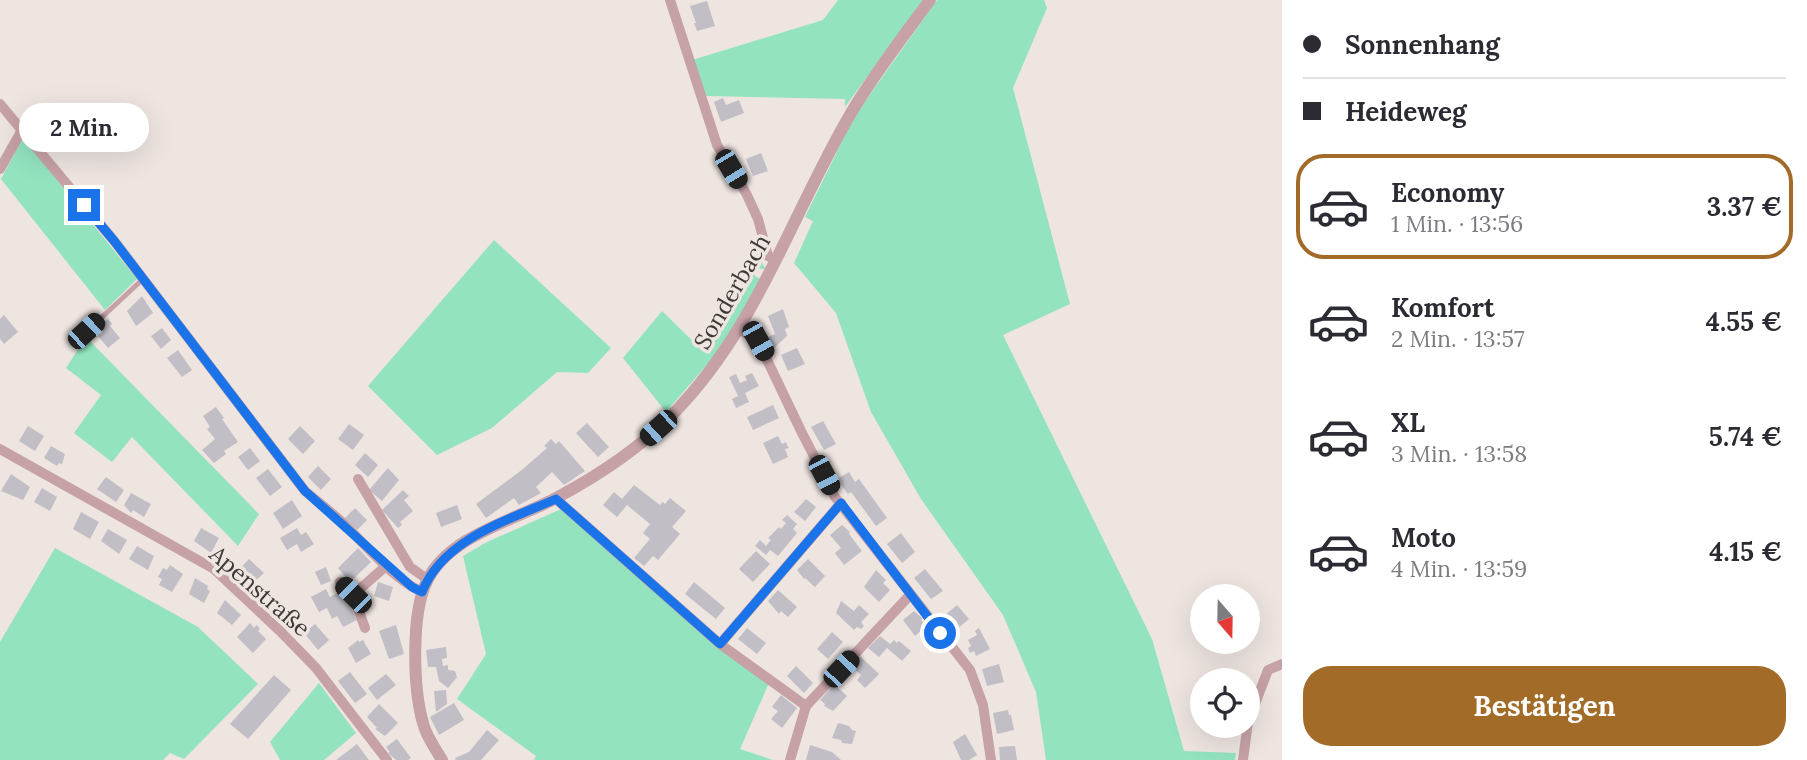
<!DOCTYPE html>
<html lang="de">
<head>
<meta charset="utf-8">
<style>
  :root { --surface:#fff; --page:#f7f7f7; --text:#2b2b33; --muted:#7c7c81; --line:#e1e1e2; --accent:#a36b28 }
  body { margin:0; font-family:Lora,serif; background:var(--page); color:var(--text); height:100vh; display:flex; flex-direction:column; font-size:26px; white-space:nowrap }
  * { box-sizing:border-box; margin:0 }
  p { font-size:23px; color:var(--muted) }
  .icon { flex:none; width:38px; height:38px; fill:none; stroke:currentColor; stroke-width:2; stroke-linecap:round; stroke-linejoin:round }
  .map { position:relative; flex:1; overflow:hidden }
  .panel { display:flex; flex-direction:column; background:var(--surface); width:525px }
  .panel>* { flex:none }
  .top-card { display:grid; align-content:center; height:154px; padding:0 21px; background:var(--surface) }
  .needle { width:46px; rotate:160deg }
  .tools { position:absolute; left:1190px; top:584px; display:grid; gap:14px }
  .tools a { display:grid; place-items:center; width:70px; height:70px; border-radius:50%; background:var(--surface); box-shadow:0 7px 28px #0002; font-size:35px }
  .end { position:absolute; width:32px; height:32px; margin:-16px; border:9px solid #1a73e8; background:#fff; box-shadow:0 0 0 4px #fff }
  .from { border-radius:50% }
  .bubble { position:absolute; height:49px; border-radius:24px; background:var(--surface); box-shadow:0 7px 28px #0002; font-size:23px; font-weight:700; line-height:49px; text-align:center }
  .car { position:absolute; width:21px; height:42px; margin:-21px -10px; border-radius:9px; box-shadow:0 0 5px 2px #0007; background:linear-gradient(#222 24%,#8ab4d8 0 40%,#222 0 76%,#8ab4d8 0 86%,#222 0) }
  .top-card b { display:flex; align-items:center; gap:24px; height:66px; font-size:26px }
  .top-card b+b { border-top:2px solid var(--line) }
  .top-card i { width:18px; height:18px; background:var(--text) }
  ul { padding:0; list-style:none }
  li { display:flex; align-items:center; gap:21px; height:105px; margin:0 14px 10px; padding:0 7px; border:4px solid transparent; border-radius:28px }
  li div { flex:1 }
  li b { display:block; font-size:26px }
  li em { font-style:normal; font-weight:700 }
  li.selected { border-color:var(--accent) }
  li>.icon { width:63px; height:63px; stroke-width:1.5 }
  .button { display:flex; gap:14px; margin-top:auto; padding:14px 21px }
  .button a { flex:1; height:80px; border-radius:28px; background:var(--accent); color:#fff; font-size:28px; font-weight:700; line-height:80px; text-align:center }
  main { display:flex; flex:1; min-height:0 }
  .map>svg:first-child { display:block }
  .green { fill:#93e3bf }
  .building { fill:#c1bec6 }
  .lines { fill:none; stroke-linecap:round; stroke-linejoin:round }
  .service { stroke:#c6a1a6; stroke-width:5 }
  .minor { stroke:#c6a1a6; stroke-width:10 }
  .tertiary { stroke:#c6a1a6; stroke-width:12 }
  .route { stroke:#1a73e8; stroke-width:9 }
  .labels { text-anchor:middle; stroke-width:7; stroke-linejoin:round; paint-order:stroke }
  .street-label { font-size:23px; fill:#3d3938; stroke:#eee5e1 }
</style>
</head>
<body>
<main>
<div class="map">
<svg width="1282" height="760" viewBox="0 0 1282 760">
  <rect width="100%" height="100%" fill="#eee5e1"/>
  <path class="green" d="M838 0H923L845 107V99L705 96 692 60 823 20Z
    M937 0H1044L1047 8 1013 88 1070 304 1003 335 1152 639 1184 751 1236 753 1235 760H1046L1036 692 1003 615 921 499 871 412 836 313 794 263 813 221 805 217 854 117Z
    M23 138 137 279 105 310 1 179Z
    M494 240 611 348 588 373 557 372 492 428 437 455 368 386Z
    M756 252 766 270 759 268 754 275 760 279 735 326 711 360 666 412 623 358 662 311 704 352 751 268Z
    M86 337 259 514 238 546 132 437 112 462 74 433 101 395 66 368Z
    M561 509 769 683 740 749 773 760H534L536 756 457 699 486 654 463 556 485 543Z
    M55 548 198 627 258 684 184 759 170 753 163 760H0V642Z
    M319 683 356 733 324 760H280L270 742Z"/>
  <path class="building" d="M707 1 715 26 697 31 694 23H696L690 6Z
    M723 98 726 105 739 100 744 113 721 122 714 102Z
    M761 153 768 171 753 176 746 159Z
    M142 296 153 313 136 326 127 311Z
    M783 309 789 327 785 329 787 336 773 349 768 337 775 334 768 316Z
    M4 315 18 332 4 344 0 339V319Z
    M108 319 112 324 110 326 120 338 108 348 98 336 103 332 99 327Z
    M162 328 171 340 161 349 151 336Z
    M797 348 805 364 788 371 781 355Z
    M178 350 192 370 182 377 167 358Z
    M752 373 759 386 745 393 749 402 736 408 732 399 738 396 729 377 736 374 740 383 747 380 745 376Z
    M773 405 779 418 753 430 747 417Z
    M216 407 224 418 222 419 238 442 224 451 226 454 214 463 202 450 215 439 207 429 210 427 203 416Z
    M823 421 836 444 824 450 811 427Z
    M587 423 609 447 598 457 576 433Z
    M349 424 364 435 353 450 338 439Z
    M28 426 44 436 35 451 19 441Z
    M300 426 315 441 303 454 288 439Z
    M778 436 782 444 786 442 787 445 789 448 785 449 788 457 773 464 763 443Z
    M551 439 556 444 559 441 585 471 564 485 552 472 536 487 541 493 519 505 514 498 486 518 476 504 523 469 547 448 544 446Z
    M51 446 65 454 62 464 59 463 57 466 44 458Z
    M250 448 260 461 248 470 238 457Z
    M365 453 378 465 368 477 355 465Z
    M318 466 331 479 321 490 308 477Z
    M388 468 399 480 382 501 369 490Z
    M268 469 282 487 270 496 256 478Z
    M849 472 855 482 859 479 887 518 876 526 851 492 848 494 837 479Z
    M11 474 30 487 23 500 1 491Z
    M106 477 124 490 116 502 97 489Z
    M634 485 660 505 663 502 665 504 670 498 686 511 672 527 680 534 658 560 653 556 644 566 634 558 650 539 643 533 650 524 627 505 617 517 603 505 614 492 622 499Z
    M42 488 57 497 50 511 34 502Z
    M403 490 409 496 404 500 413 511 400 522 402 525 398 528 382 510Z
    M131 493 151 504 144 517 133 510 131 513 124 505Z
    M806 499 816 507 805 521 794 512Z
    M292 500 302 516 283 529 273 513Z
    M457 505 462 519 441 527 436 513Z
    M355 508 367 520 357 530 345 518Z
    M81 512 99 522 90 539 73 529Z
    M787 515 797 524 793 529 797 533 778 556 770 550 766 555 755 546 760 540 766 546 771 540 768 538 779 527 781 529 786 523 782 520Z
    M842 525 850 532 849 534 862 551 844 565 835 553 841 548 830 535Z
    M201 528 219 538 211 553 194 541Z
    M297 528 301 535 306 532 314 544 301 552 297 544 287 550 280 538Z
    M108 529 127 540 119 554 101 541Z
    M901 533 915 552 902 563 887 544Z
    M137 546 154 556 148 570 129 559Z
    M358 548 371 562 350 582 338 568Z
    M756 551 770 564 753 582 739 569Z
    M249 559 264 573 252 584 238 571Z
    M808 559 825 576 815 587 805 578 804 579 797 570Z
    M170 565 183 574 172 592 159 585 162 579 158 577 163 568 167 570Z
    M326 567 331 581 321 585 315 572Z
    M925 569 943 591 931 599 914 578Z
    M876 570 886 580 883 583 890 590 879 602 864 587Z
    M195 578 208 586 207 589 210 591 204 603 189 594Z
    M378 582 393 587 389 601 374 596Z
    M694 582 725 608 716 619 685 594Z
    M326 589 330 597 342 590 357 620 343 627 337 616 332 619 327 608 319 612 311 597Z
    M778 590 797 607 788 617 781 611 779 614 768 601Z
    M225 600 241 615 232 625 217 613Z
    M841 601 854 611 859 605 869 614 861 622 864 626 861 629 857 627 854 630 836 613Z
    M957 605 969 619 956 630 944 616Z
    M914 611 922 618 921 620 926 626 915 636 903 620Z
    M250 623 254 628 257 625 260 629 258 631 266 639 253 653 237 637Z
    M315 624 329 640 318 650 304 633Z
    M396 625 404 654 389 659 379 631Z
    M747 628 766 643 757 654 738 639Z
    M979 628 990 649 976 656 974 651 970 653 968 648 971 646 968 640 977 635 975 631Z
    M832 632 843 642 828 659 817 649Z
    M880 636 890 644 894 640 897 643 899 641 911 651 902 661 887 648 879 657 868 648Z
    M358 640 359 642 363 640 371 654 356 663 348 648Z
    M446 647 447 658 442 659 443 666 448 665V670L455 671 457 677 448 688 439 681 436 667H428L426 650Z
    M860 656 879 674 865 688 857 680 861 675 851 666Z
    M999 664 1004 682 987 686 982 669Z
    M796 666 813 683 804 693 787 676Z
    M350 672 367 694 355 703 338 681Z
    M386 674 396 685 377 700 368 688Z
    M274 675 291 690 248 739 230 724Z
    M834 684 847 696 833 711 824 706 825 704 820 700Z
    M446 690 447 704 436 712 434 691Z
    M781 695 797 708 782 728 771 719 778 711 772 707Z
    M454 703 464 720 439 735 430 717Z
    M379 704 398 723 385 736 375 729 377 728 367 717Z
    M1008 710 1009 715H1011L1014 730 997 734 993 713Z
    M838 723 849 726 852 730 856 731 852 744 842 743 841 740 832 738Z
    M487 730 499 740 481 760H456L455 758 469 752Z
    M965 734 977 755 969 760H961L953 742Z
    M397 739 411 758 408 760H396L388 753 390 752 386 747Z
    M357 744 369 760H336Z
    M810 745 832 752 841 760H806Z
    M1015 746 1017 760H1000L999 747Z"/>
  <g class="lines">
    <path class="service" d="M86 332 143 279"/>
    <path class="minor" d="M670 0 717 145 746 193 758 219 768 256 776 260
      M0 104 115 242 305 491C318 502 331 512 343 523 368 547 391 577 422 592
      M0 169 22 130
      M740 329 758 341 801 431 835 497 970 670 983 705 991 760
      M0 449 214 569 281 632 316 668 387 760
      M358 479 410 567 427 579
      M556 499 720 644 806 706 910 595
      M340 582 353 595 365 628
      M353 595 386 566
      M720 644 841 503
      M790 760 806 706
      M1243 760 1248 722 1268 670 1282 664"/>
    <path class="tertiary" d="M442 760C435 748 426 736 423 723 413 688 411 613 427 581 449 535 516 520 558 497 599 475 637 450 670 417 757 330 790 217 851 113 874 74 903 37 930 0"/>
  </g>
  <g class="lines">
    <path class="route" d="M84 205 115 242 305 491 412 587 422 592C443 539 508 520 556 499L720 644 841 503 940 633"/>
  </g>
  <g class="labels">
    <g class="street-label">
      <text transform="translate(732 292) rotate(-60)" y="8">Sonderbach</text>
      <text transform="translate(260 591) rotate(41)" y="8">Apenstraße</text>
    </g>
  </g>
</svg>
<div class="tools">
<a><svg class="needle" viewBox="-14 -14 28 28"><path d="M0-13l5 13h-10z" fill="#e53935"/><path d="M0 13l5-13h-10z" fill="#7c7c81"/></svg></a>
<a><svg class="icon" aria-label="locate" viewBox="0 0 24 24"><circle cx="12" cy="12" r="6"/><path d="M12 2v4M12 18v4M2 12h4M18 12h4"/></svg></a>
</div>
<i class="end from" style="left:940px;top:633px"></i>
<i class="end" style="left:84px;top:205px"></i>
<div class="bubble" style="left:19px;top:103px;width:130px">2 Min.</div>
<i class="car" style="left:731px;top:169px;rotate:149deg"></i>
<i class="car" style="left:86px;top:331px;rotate:47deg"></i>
<i class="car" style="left:758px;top:341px;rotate:151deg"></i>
<i class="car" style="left:658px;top:428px;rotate:228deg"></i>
<i class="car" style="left:824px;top:475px;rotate:152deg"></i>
<i class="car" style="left:353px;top:595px;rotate:315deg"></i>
<i class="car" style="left:841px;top:669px;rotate:43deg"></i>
</div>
<section class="panel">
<div class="top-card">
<b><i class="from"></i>Sonnenhang</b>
<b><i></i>Heideweg</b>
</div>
<ul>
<li class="selected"><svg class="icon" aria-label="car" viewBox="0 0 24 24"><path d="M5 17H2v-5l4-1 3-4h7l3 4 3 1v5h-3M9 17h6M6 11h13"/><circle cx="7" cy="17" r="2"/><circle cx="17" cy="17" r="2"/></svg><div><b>Economy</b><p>1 Min. · 13:56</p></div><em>3.37 €</em></li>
<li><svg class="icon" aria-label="car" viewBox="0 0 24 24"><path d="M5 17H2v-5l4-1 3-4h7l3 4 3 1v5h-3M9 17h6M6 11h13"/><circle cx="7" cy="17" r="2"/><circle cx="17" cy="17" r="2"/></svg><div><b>Komfort</b><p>2 Min. · 13:57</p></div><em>4.55 €</em></li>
<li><svg class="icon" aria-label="car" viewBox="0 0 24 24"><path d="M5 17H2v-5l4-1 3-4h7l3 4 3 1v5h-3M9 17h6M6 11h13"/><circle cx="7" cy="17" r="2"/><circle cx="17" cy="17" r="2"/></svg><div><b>XL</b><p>3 Min. · 13:58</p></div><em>5.74 €</em></li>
<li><svg class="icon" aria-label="car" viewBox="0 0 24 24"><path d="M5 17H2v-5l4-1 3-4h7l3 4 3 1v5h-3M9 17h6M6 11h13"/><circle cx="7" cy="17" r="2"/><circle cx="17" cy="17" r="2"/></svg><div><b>Moto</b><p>4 Min. · 13:59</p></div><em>4.15 €</em></li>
</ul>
<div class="button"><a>Bestätigen</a></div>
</section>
</main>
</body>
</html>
